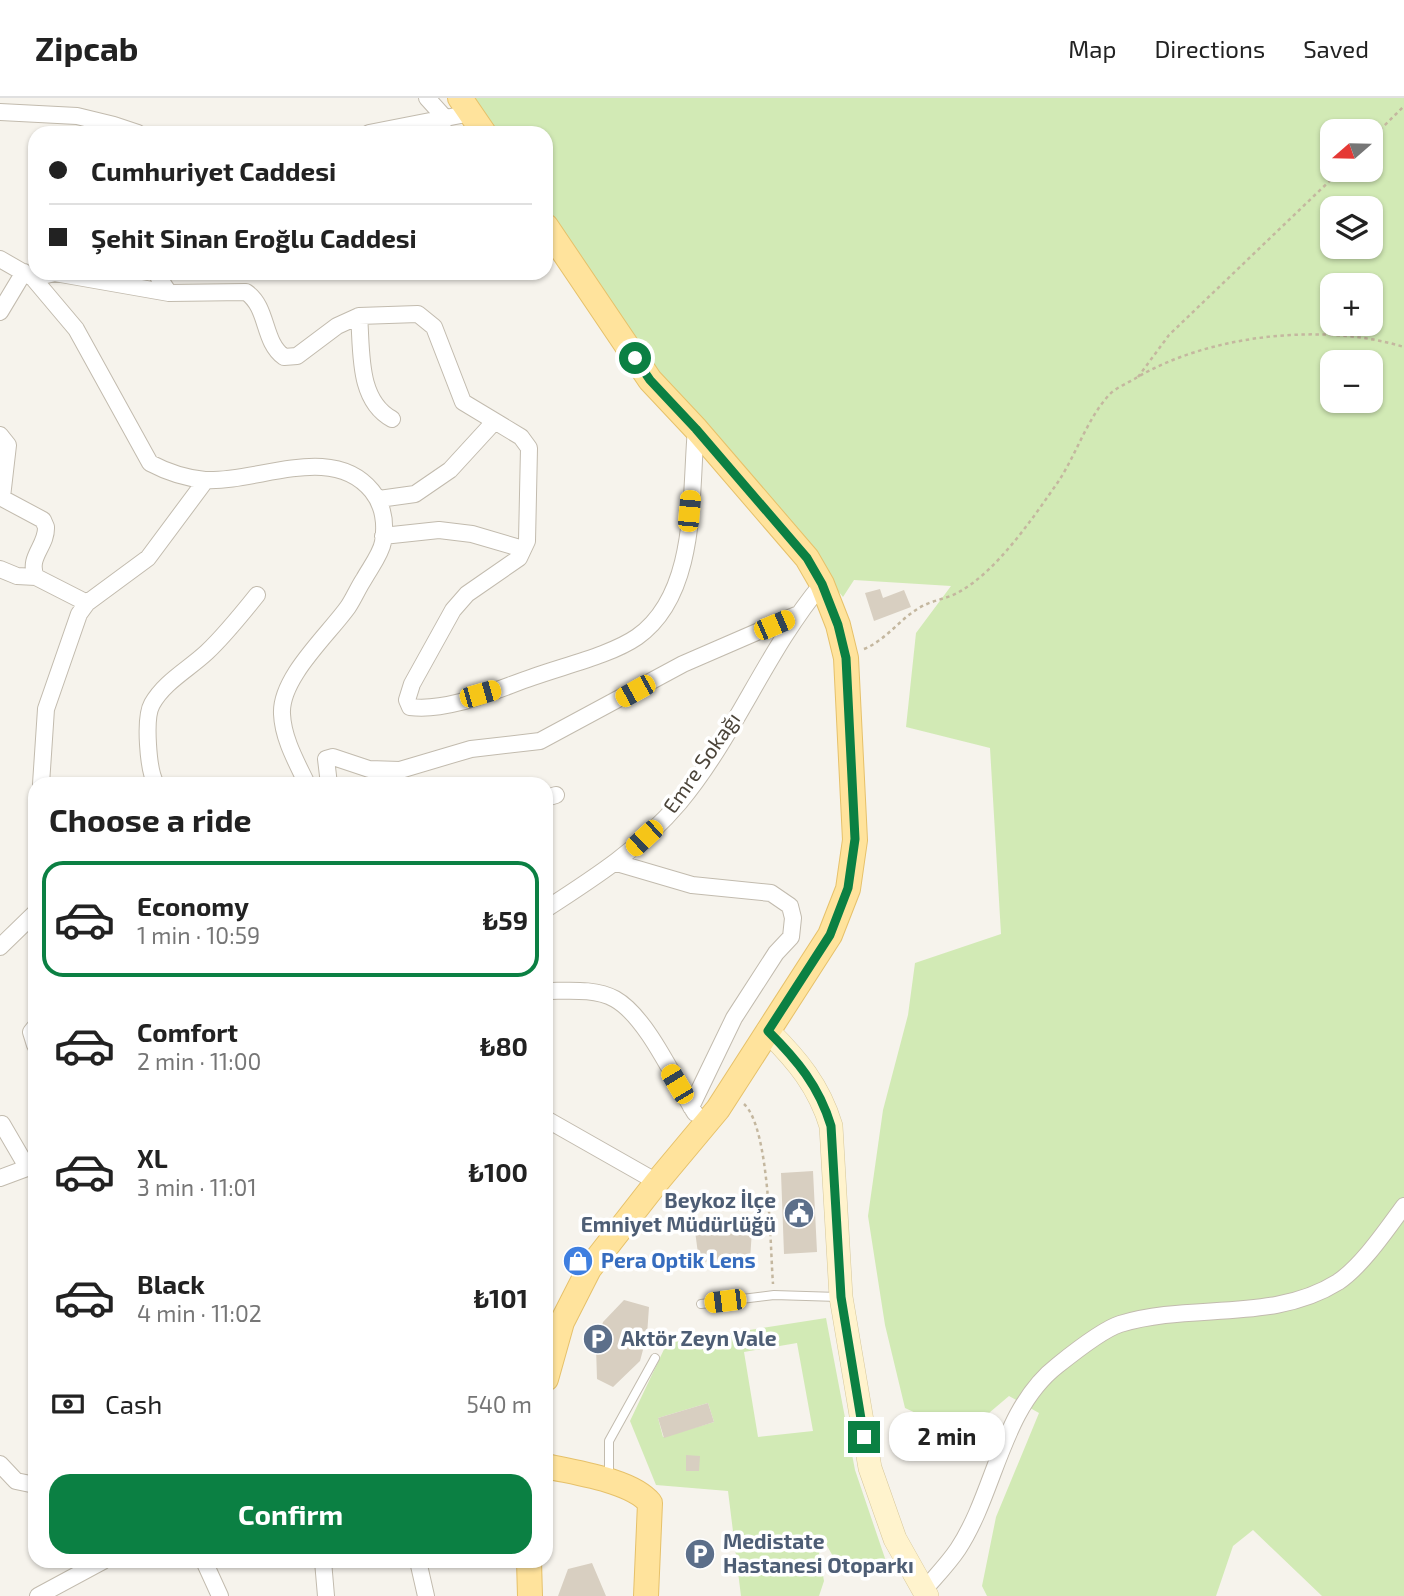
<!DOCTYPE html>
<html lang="en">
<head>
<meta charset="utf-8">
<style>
  :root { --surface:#fff; --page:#f6f6f6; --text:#222; --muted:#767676; --line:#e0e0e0; --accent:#0b8043 }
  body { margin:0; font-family:"Exo 2",sans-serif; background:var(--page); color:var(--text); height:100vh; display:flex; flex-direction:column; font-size:26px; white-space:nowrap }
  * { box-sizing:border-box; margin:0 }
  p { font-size:23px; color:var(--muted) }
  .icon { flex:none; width:38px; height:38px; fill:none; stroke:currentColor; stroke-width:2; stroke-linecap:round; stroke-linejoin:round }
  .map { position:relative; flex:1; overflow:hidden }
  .side { position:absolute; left:28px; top:679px; width:525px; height:791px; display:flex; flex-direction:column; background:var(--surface); border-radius:21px; box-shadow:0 2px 5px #0004 }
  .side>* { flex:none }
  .guide { position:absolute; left:28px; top:28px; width:525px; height:154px; border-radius:21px; box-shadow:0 2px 5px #0004; display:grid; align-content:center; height:154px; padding:0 21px; background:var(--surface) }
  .needle { width:46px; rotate:250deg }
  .tools { position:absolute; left:1320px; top:21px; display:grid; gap:14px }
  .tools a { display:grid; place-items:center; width:63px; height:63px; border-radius:14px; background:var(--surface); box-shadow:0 2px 5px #0004; font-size:35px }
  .end { position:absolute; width:32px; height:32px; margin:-16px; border:9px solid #0b8043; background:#fff; box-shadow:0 0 0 4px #fff }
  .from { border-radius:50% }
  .bubble { position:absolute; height:49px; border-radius:21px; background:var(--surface); box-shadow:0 2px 5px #0004; font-size:23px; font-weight:700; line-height:49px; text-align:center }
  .car { position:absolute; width:21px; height:42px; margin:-21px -10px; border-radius:9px; box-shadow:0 0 5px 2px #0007; background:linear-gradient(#f5c518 24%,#345 0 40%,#f5c518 0 76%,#345 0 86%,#f5c518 0) }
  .guide b { display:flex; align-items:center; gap:24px; height:66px; font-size:26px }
  .guide b+b { border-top:2px solid var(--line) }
  .guide i { width:18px; height:18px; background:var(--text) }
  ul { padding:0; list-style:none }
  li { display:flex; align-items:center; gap:21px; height:116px; margin:0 14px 10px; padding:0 7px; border:4px solid transparent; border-radius:21px }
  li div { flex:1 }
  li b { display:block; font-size:26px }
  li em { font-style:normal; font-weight:700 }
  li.selected { border-color:var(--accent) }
  li>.icon { width:63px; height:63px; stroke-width:1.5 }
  h2 { padding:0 21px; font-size:32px; line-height:84px }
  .pay { display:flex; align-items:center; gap:18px; height:77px; padding:0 21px; font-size:26px }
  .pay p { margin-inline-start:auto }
  .cta { display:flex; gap:14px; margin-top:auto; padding:14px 21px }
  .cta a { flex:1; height:80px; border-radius:21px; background:var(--accent); color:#fff; font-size:28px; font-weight:700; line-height:80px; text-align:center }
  header { display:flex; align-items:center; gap:42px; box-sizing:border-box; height:98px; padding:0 35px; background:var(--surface); border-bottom:2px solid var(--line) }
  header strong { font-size:33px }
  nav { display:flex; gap:38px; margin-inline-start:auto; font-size:24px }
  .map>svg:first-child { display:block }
  .green { fill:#d2eab5; fill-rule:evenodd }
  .building { fill:#d8cfc1 }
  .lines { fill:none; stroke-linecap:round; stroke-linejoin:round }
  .lane-casing { stroke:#c2bbae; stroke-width:10 }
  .street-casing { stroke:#c2bbae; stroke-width:18 }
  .secondary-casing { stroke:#d6c79b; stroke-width:24 }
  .primary-casing { stroke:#e6c16a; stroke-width:26 }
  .path { stroke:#c4b79f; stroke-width:2.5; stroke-dasharray:3.5 3.5; stroke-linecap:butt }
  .lane { stroke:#fff; stroke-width:8 }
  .street { stroke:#fff; stroke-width:16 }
  .secondary { stroke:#fff3cd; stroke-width:23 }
  .primary { stroke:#ffe39c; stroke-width:24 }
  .route { stroke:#0b8043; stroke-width:9 }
  .labels { text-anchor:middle; stroke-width:7; stroke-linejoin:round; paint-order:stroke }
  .street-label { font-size:21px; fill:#4b4439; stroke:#fff }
  .service-label { font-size:21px; font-weight:bold; fill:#4e5e75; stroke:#fff; text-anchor:start }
  .shop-label { font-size:21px; font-weight:bold; fill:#366cbe; stroke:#fff; text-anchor:start }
</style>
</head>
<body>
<header>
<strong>Zipcab</strong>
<nav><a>Map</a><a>Directions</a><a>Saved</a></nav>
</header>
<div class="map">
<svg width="1404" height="1498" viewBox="0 0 1404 1498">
  <rect width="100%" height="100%" fill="#f6f3ec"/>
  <path class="green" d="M464 0H1404V1498H1322L1253 1432 1233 1448 1216 1498H987L982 1488 996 1419 1039 1315 1009 1298 963 1337 905 1310 885 1227 868 1118 883 1012 908 917 915 865 1001 836 990 650 906 629 916 535 951 488 854 482 843 499 734 365 651 272 546 128V35H486ZM1332 33H1370V72H1332ZM1332 110H1370V149H1332ZM1332 187H1370V226H1332ZM1332 264H1370V303H1332Z
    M826 1220 855 1372 890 1475 869 1477 838 1467 826 1446 819 1455 824 1483 819 1498H741L728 1393 656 1387 630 1323 667 1245ZM797 1245 813 1333 758 1339 744 1254ZM708 1305 714 1324 663 1339 658 1320Z"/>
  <path class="building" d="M880 491 883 500 904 492 911 509 874 523 865 495Z
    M813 1073 817 1154 784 1156 781 1075Z
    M741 1120V1123H748V1132H752L750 1162 731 1166 699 1163 695 1133H698V1124H704V1121Z
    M624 1202 649 1209 647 1237 640 1263 613 1289 597 1281 596 1249 603 1224Z
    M708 1305 714 1324 664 1340 658 1320Z
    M686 1357 700 1358 699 1373H686Z
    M592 1465 606 1498H558L568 1471Z"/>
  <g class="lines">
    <g class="lane-casing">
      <path id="lane" d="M701 1206 774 1197 838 1199
        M609 1378V1343L655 1260"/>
    </g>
    <g class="street-casing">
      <path id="street" d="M427 0 446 21
        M0 14 77 18 114 27
        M108 32 114 27 138 35
        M369 35 471 15
        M0 161 33 180 76 231 150 365C167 374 185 380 205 382 258 385 332 344 372 393 384 408 386 425 383 444 381 456 370 470 364 481 358 490 354 500 348 509 328 537 280 580 282 616 283 641 297 665 307 686
        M156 175 169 195
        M33 180 55 175 169 195 246 194C269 210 262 243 284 259L297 258 337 228 359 218 418 216 434 229 463 304 521 339 529 350 527 443 519 460 467 496 453 512 412 586 407 602 410 609C449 614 495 592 533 579 563 568 611 557 637 539 698 496 690 397 696 331
        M0 214 24 174
        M359 218C362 252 357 302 392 321
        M0 337 8 347 2 399
        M0 399 43 422 46 429C47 448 27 459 36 479L87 505
        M379 401 415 396 450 372 494 324
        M383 438 439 432 472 436 523 451
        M0 471 17 478 36 479
        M41 686 46 611 79 516 87 505 148 460 206 382
        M156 686C148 673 144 620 152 606 164 584 189 571 207 554 225 537 241 517 257 497
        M329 686 326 661 333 659 369 671 400 672 471 651 540 643 683 566 796 517
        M546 700 556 697
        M617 765 692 787 771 795 790 808 793 820 791 839 776 855 734 920 691 1009
        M546 811C594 780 642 749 679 705 735 638 766 553 822 486
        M0 849 35 815
        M546 893C568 893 595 890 615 901 647 919 675 983 695 1015
        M35 929 31 934 35 947
        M546 1021 657 1084
        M2 1026 27 1069
        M0 1080 35 1067
        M0 1366 16 1383 35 1387
        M204 1463 220 1498
        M323 1463 326 1498
        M418 1463 426 1498
        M924 1492C935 1479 948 1466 958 1451 996 1393 1001 1311 1058 1267 1073 1255 1104 1231 1120 1226 1191 1204 1273 1225 1338 1184 1362 1168 1387 1131 1404 1108
        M38 1498 103 1463"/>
    </g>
    <g class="secondary-casing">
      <path id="secondary" d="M768 933C797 962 819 988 831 1028L841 1199 870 1370 895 1441 927 1498"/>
    </g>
    <g class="primary-casing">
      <path id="primary" d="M460 0 484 35
        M546 128 650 282 696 331 807 460 822 486 838 527 846 560 855 742 848 791 830 837 718 1011 657 1084 589 1171 562 1224 546 1281
        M546 1368C575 1375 631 1382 650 1405L646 1498
        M529 1463 530 1498"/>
    </g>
    <path class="path" d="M1370 42 1404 8
      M1138 279 1169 237 1341 72
      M864 551C886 542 900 521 919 510 932 502 947 501 959 494 997 473 1033 420 1058 384 1076 357 1087 321 1109 297 1115 290 1128 285 1136 280 1208 237 1323 224 1404 249
      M744 1006C770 1030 770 1148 773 1186"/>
    <use href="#lane" class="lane"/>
    <use href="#street" class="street"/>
    <use href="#secondary" class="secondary"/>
    <use href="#primary" class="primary"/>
  </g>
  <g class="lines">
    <path class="route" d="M635 260 650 282 696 331 807 460 822 486 838 527 846 560 855 741 848 790 830 837 768 933C797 962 819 988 831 1028L841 1199 864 1339"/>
  </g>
  <defs>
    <g id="civic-disc" transform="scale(1.575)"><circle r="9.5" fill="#5c6f8a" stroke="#fff"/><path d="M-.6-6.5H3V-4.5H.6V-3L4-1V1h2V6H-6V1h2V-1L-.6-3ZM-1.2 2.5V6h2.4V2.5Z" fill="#fff"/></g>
    <g id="shop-disc" transform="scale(1.575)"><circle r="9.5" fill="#3f7fe0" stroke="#fff"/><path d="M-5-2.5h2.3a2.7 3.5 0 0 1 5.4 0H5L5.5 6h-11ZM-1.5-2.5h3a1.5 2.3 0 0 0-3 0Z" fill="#fff"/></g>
    <g id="parking-disc" transform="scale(1.575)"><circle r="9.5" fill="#5c6f8a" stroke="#fff"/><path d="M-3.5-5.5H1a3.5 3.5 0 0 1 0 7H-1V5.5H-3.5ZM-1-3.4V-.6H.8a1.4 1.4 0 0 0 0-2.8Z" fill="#fff"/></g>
  </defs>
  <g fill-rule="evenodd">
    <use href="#civic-disc" x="799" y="1115"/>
    <use href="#shop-disc" x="578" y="1163"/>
    <use href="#parking-disc" x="598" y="1241"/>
    <use href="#parking-disc" x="700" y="1456"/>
  </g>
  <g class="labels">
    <g class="street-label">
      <text transform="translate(702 665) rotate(-55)" y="7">Emre Sokağı</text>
    </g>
    <g class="service-label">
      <text x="776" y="1110" text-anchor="end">Beykoz İlçe<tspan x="776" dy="24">Emniyet Müdürlüğü</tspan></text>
      <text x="621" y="1248">Aktör Zeyn Vale</text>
      <text x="723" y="1451">Medistate<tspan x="723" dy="24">Hastanesi Otoparkı</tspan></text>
    </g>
    <g class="shop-label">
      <text x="601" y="1170">Pera Optik Lens</text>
    </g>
  </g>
</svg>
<div class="tools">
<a><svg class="needle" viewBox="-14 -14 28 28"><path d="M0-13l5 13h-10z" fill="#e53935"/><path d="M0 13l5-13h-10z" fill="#767676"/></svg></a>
<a><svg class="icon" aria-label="layers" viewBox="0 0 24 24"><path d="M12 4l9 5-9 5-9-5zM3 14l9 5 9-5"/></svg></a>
<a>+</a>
<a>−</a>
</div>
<i class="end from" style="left:635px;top:260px"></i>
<i class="end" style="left:864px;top:1339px"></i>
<div class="bubble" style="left:889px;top:1314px;width:116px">2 min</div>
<i class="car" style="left:689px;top:413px;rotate:5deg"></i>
<i class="car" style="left:774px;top:527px;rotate:67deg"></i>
<i class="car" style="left:635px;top:593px;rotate:241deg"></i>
<i class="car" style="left:480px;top:596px;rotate:74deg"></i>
<i class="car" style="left:644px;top:740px;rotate:227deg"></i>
<i class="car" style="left:677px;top:986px;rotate:329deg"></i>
<i class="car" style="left:725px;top:1203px;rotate:263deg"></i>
<div class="guide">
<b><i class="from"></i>Cumhuriyet Caddesi</b>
<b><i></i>Şehit Sinan Eroğlu Caddesi</b>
</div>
<section class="side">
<h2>Choose a ride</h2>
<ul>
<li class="selected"><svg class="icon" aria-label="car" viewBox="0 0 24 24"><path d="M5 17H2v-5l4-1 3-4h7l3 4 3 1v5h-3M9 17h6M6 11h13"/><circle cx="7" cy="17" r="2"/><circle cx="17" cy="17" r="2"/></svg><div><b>Economy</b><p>1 min · 10:59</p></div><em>₺59</em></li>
<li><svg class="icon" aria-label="car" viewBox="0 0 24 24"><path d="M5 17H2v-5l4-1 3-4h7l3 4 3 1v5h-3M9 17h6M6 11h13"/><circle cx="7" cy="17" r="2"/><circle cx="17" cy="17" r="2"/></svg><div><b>Comfort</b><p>2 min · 11:00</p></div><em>₺80</em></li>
<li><svg class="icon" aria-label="car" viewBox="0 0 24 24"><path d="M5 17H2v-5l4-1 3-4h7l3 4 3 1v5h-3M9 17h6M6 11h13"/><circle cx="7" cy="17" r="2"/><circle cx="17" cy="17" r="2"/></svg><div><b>XL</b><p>3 min · 11:01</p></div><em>₺100</em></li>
<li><svg class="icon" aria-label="car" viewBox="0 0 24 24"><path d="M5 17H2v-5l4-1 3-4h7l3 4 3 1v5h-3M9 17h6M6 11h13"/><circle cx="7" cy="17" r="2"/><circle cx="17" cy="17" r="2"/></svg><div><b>Black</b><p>4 min · 11:02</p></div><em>₺101</em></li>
</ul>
<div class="pay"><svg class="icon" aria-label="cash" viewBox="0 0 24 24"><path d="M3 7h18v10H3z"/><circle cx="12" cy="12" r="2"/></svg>Cash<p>540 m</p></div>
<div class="cta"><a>Confirm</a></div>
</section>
</div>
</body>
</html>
